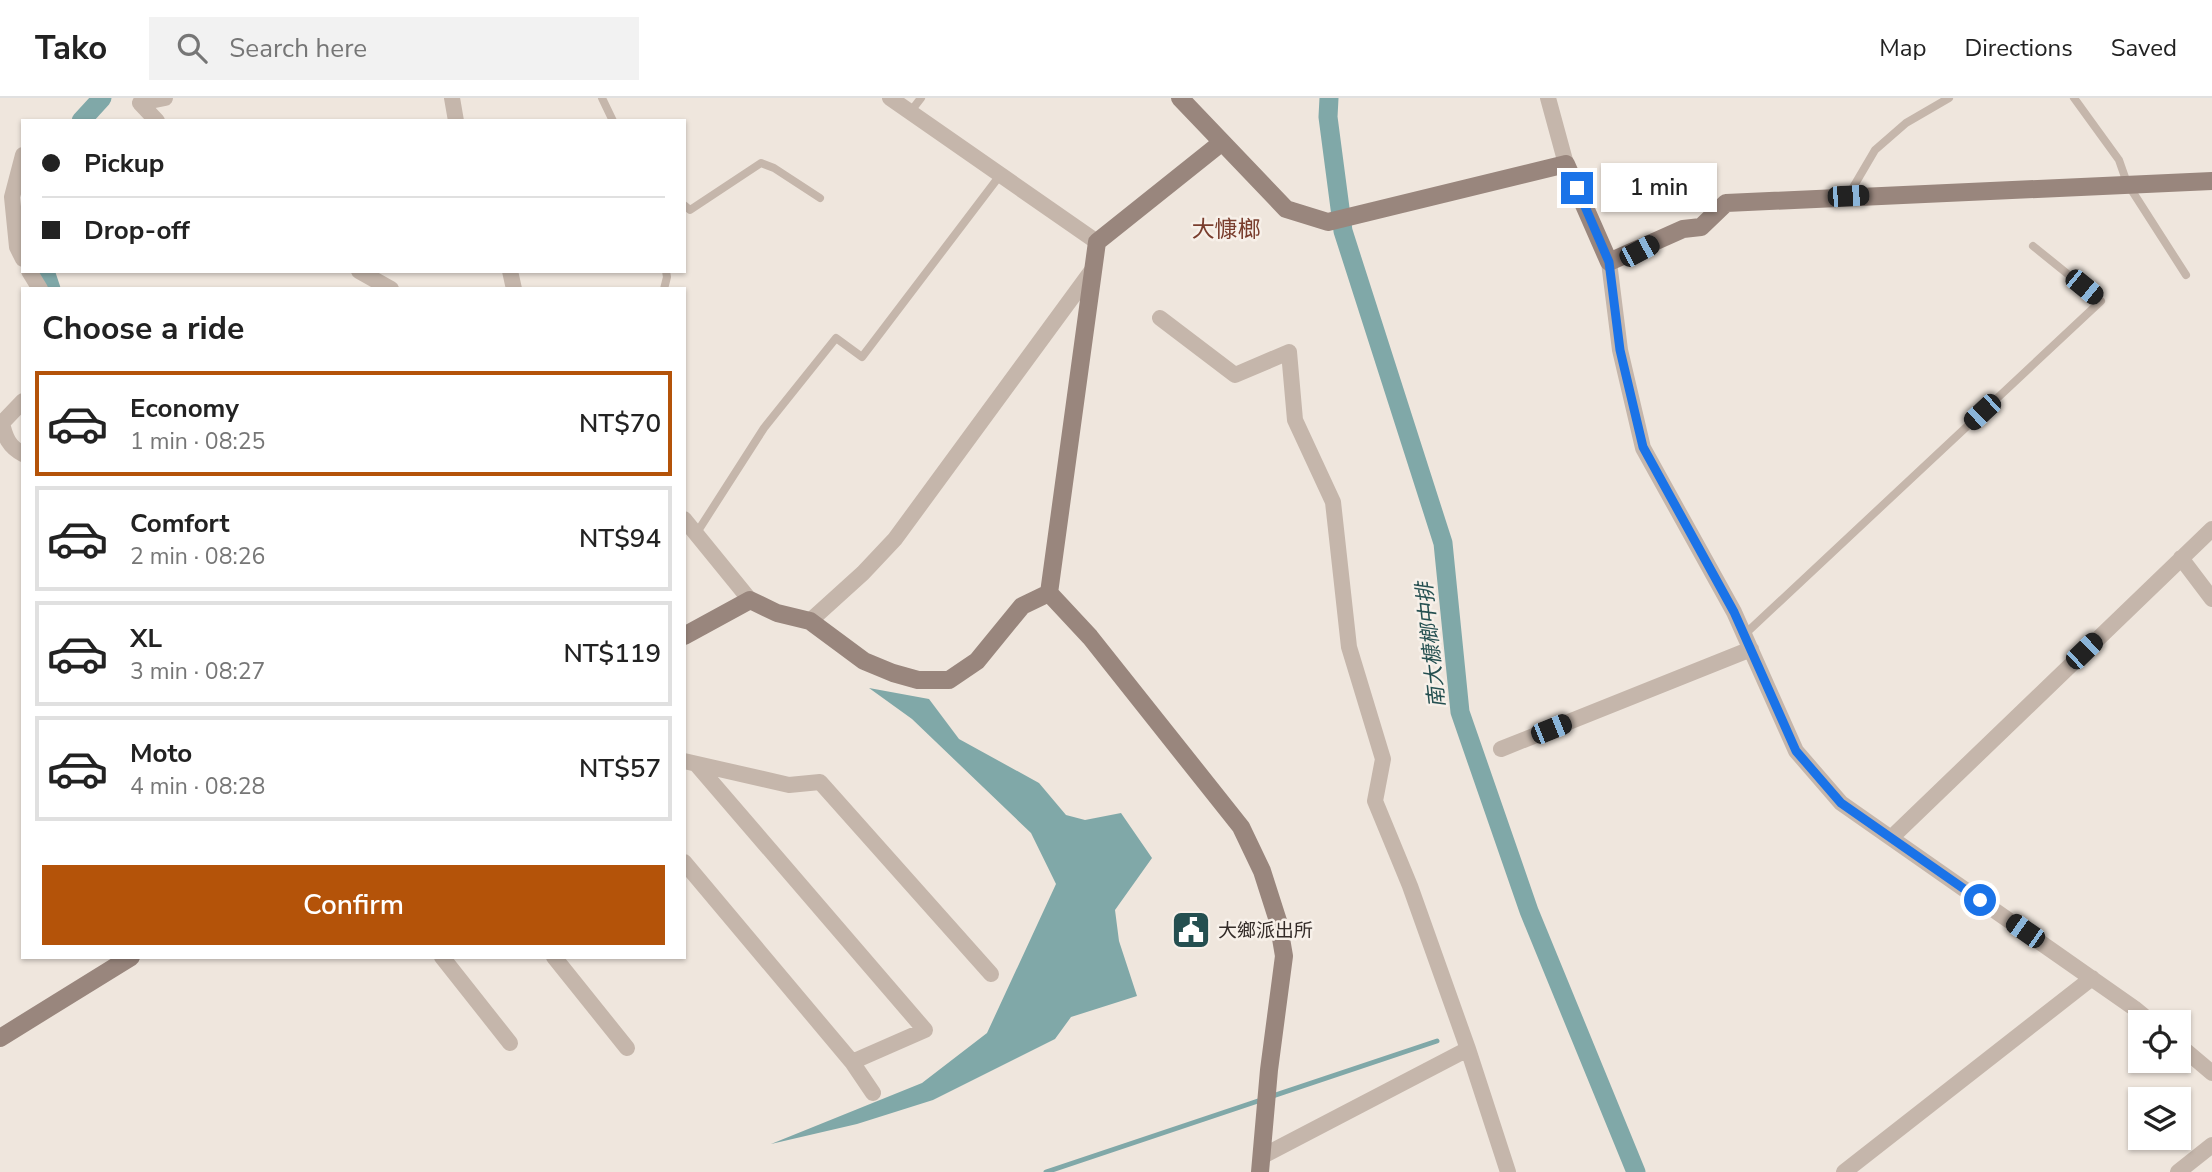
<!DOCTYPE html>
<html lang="en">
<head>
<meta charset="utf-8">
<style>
  :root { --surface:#fff; --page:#f2f2f2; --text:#222; --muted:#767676; --line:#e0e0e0; --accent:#b45309 }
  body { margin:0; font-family:"Nunito Sans","Noto Sans TC",sans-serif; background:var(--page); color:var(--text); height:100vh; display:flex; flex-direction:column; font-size:26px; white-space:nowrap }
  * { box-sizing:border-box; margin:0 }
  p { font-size:23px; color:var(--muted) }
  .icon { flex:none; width:38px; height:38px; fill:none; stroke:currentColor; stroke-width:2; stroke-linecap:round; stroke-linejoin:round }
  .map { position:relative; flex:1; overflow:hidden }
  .sheet { position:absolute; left:21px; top:189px; width:665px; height:672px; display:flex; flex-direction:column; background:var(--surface); border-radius:0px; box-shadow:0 2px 5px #0004 }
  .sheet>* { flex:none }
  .hud { position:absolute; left:21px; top:21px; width:665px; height:154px; border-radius:0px; box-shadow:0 2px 5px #0004; display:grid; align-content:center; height:154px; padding:0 21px; background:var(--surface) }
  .fabs { position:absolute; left:2128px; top:912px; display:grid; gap:14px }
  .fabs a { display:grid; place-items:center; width:63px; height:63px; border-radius:0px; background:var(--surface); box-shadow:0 2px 5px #0004; font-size:35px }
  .end { position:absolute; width:32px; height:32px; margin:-16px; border:9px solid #1a73e8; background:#fff; box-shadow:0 0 0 4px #fff }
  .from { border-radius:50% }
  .bubble { position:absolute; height:49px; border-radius:0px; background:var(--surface); box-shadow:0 2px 5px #0004; font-size:23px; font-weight:600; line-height:49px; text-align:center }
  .car { position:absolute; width:21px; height:42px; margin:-21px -10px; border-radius:9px; box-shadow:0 0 5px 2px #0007; background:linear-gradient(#222 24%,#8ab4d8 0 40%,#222 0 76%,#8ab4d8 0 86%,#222 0) }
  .hud b { display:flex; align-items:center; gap:24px; height:66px; font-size:26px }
  .hud b+b { border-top:2px solid var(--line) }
  .hud i { width:18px; height:18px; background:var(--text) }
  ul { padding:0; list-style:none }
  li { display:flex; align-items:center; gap:21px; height:105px; margin:0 14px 10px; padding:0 7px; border:4px solid var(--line); border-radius:0px }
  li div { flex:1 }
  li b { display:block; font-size:26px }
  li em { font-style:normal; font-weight:600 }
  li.active { border-color:var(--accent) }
  li>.icon { width:63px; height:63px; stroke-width:1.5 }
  h2 { padding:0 21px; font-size:32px; line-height:84px }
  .action { display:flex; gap:14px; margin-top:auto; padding:14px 21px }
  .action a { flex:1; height:80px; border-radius:0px; background:var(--accent); color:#fff; font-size:28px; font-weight:600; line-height:80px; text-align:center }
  header { display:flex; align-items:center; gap:42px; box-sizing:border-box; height:98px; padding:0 35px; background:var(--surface); border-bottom:2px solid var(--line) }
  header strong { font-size:33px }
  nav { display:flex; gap:38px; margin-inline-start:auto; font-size:24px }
  .search { width:490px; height:63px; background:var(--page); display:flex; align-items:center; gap:18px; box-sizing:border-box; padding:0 24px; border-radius:0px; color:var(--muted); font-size:26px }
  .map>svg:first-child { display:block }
  .water { fill:#80a8a8 }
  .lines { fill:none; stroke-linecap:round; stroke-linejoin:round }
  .stream { stroke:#80a8a8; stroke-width:5 }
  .canal { stroke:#80a8a8; stroke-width:19 }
  .lane { stroke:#c5b6ab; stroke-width:8 }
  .street { stroke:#c5b6ab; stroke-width:16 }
  .secondary { stroke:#99867d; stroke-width:18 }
  .route { stroke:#1a73e8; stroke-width:9 }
  .labels { text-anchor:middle; stroke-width:5; stroke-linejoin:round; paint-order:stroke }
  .poi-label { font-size:19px; fill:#342c29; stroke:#f7f0e9; text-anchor:start }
  .water-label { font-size:21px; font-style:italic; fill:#244f50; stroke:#f7f0e9 }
  .quarter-label { font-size:23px; fill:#793d2d; stroke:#f7f0e9 }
</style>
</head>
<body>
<header>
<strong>Tako</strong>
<div class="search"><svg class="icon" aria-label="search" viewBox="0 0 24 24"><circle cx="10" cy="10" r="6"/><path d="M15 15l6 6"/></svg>Search here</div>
<nav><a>Map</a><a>Directions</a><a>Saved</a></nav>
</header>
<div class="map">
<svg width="2212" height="1074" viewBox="0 0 2212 1074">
  <rect width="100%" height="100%" fill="#efe6dd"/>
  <path class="water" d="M869 590 929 601 959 641 1039 685 1066 717 1085 722 1121 715 1152 760 1115 812 1119 843 1137 898 1071 919 1055 941 933 1002 857 1026 771 1046 922 985 987 935 1056 786 1031 735 912 621Z"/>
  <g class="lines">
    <path class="stream" d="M1270 999 1437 943
      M1046 1074 1261 1002"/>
    <path class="canal" d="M1329 0 1328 19 1343 133 1443 445 1460 614 1529 813 1636 1074
      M81 23 102 0
      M45 173 51 191"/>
    <path class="lane" d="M602 0 613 23
      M2074 0 2119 62 2127 85 2186 177
      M911 13 921 0
      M1848 98 1875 52 1906 25 1949 0
      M684 107 690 112 761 65 774 70 820 100
      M664 191 667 179 666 173
      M696 436 764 330 836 240 862 259 1001 76
      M1744 537 2101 203 2033 148"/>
    <path class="street" d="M452 0 456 23
      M890 0 1097 144
      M1548 0 1566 66
      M140 5 165 0
      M140 5 157 23
      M23 57 12 99 17 149 23 161
      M1609 164 1620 252 1643 350 1734 514 1796 653 1841 705 2134 910 2151 924
      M29 173 40 191
      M359 173 391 191
      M510 173 514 191
      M1160 220 1235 277 1289 254 1295 322 1333 404 1349 549 1383 661 1375 703 1410 788 1468 951 1261 1059
      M23 303 2 325C5 339 9 349 23 356
      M684 421 750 502
      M2181 460 2212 501
      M810 523 863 475 895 441 1093 171
      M1501 651 1751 551
      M684 663 789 687 820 684 991 876
      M697 667 925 932 852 964
      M1891 740 2212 431
      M684 764 852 964 873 995
      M442 859 510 945
      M554 859 627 950
      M2179 947 2212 975
      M1468 951 1508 1074
      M1844 1074 2092 880
      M2178 1074 2212 1047"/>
    <path class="secondary" d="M1180 0 1286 111 1328 124 1566 66 1609 164 1683 131 1701 129 1726 105 2212 83
      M1049 495 1090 539 1241 729 1262 773 1278 823 1284 858 1269 972 1260 1074
      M1049 495 1097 144 1221 45
      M684 538 750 502 777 515 810 523 864 563 893 575 918 582H949L977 563 1022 508 1049 495
      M0 940 131 859"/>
  </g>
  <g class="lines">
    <path class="route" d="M1577 90 1609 164 1620 252 1643 349 1734 514 1796 653 1841 705 1980 802"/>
  </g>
  <defs>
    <g id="civic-square" transform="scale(2.0125)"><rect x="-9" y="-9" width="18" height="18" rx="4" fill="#244f50" stroke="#f7f0e9"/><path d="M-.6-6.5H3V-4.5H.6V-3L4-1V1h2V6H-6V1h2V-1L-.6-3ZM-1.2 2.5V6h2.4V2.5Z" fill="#fff"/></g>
  </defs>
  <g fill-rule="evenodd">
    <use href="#civic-square" x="1191" y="832"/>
  </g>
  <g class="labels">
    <g class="poi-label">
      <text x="1218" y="839">大鄉派出所</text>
    </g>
    <g class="water-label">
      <text transform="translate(1431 547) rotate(-96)" y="7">南大槺榔中排</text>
    </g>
    <g class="quarter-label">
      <text x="1226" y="139">大慷榔</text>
    </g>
  </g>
</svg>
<div class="fabs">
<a><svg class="icon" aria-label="locate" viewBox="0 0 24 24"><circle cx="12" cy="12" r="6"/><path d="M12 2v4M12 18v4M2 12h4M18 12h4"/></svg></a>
<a><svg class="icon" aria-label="layers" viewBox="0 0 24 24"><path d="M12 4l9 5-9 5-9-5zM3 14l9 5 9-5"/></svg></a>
</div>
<i class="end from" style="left:1980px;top:802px"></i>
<i class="end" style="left:1577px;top:90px"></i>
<div class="bubble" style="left:1601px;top:65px;width:116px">1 min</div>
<i class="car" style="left:1848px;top:98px;rotate:87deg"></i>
<i class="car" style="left:1639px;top:153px;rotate:62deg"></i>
<i class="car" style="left:2084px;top:189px;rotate:129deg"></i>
<i class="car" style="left:1982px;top:314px;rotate:227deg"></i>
<i class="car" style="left:2084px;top:553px;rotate:46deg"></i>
<i class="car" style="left:1551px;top:631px;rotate:68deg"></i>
<i class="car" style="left:2025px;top:833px;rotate:305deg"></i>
<div class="hud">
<b><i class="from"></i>Pickup</b>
<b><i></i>Drop-off</b>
</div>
<section class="sheet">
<h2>Choose a ride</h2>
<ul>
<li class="active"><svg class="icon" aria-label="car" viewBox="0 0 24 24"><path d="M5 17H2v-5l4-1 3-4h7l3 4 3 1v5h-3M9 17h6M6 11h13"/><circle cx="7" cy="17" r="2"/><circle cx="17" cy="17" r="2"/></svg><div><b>Economy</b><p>1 min · 08:25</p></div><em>NT$70</em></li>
<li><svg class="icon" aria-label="car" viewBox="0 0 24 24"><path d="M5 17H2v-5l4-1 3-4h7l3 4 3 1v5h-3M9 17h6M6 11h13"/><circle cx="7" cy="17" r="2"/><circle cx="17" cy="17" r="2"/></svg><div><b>Comfort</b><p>2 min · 08:26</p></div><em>NT$94</em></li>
<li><svg class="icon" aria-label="car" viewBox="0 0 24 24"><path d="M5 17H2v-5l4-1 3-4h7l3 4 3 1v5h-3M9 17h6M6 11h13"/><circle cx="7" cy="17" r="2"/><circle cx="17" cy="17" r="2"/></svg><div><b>XL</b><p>3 min · 08:27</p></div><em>NT$119</em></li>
<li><svg class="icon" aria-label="car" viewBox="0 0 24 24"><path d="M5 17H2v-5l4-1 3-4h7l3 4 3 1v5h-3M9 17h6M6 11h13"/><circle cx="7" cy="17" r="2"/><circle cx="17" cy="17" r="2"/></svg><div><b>Moto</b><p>4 min · 08:28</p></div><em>NT$57</em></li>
</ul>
<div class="action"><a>Confirm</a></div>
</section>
</div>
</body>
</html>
